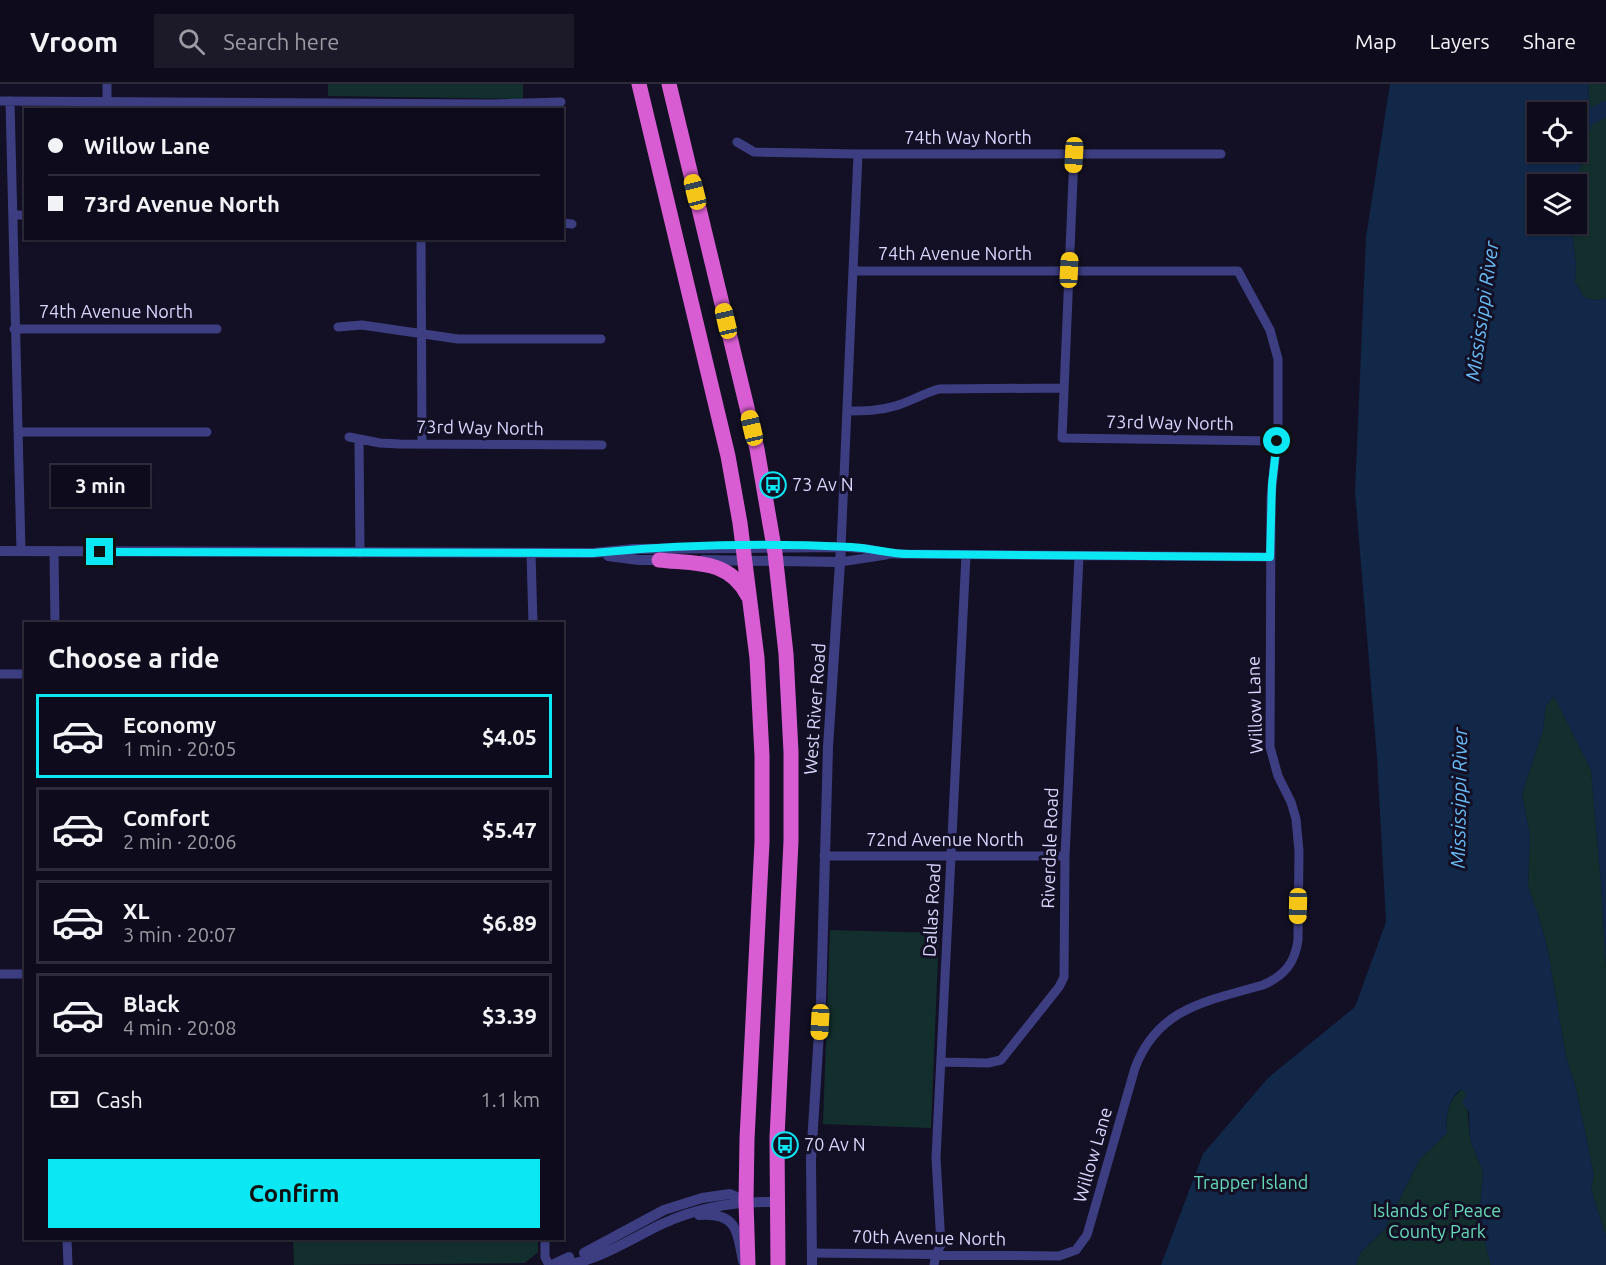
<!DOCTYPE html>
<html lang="en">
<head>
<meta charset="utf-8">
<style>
  :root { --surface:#0e0c1c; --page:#1c1a29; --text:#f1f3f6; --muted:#9b9ba3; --line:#2e2c3b; --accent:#0ce7f4 }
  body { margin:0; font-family:Ubuntu,sans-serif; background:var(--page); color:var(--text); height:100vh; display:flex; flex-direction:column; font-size:22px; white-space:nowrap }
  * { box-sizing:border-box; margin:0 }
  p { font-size:20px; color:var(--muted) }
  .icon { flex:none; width:33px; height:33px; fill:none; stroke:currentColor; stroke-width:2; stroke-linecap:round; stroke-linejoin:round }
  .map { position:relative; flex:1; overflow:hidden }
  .drawer { position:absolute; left:24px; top:538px; width:540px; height:618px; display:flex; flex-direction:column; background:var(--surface); border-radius:0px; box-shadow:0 2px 4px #0004,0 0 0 2px var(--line) }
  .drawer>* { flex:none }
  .top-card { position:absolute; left:24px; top:24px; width:540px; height:132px; border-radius:0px; box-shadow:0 2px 4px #0004,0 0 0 2px var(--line); display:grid; align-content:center; height:132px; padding:0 24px; background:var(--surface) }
  .fabs { position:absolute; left:1527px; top:18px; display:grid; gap:12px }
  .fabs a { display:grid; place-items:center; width:60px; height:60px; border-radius:0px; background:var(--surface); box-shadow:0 2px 4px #0004,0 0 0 2px var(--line); font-size:30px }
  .end { position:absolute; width:27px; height:27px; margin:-14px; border:8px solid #0ce7f4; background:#111; box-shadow:0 0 0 3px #111 }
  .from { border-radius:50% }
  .bubble { position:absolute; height:42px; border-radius:0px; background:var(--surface); box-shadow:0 2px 4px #0004,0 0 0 2px var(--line); font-size:20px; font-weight:600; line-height:42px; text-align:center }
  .car { position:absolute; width:18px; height:36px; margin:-18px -9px; border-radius:8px; box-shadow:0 0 4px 2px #0007; background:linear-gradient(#f5c518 24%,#345 0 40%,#f5c518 0 76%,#345 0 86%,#f5c518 0) }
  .top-card b { display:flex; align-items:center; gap:21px; height:57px; font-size:22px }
  .top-card b+b { border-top:2px solid var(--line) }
  .top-card i { width:15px; height:15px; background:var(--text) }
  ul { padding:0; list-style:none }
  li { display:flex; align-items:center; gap:18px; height:84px; margin:0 12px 9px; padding:0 12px; border:3px solid var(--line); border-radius:0px }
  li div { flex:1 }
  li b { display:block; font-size:22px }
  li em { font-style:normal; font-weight:600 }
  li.on { border-color:var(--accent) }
  li>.icon { width:54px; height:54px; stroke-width:1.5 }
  h2 { padding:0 24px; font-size:27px; line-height:72px }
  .pay { display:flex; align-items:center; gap:15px; height:66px; padding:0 24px; font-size:22px }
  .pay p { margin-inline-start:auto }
  .cta { display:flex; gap:12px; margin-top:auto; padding:12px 24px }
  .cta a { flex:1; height:69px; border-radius:0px; background:var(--accent); color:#111; font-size:24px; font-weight:600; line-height:69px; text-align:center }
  header { display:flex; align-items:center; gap:36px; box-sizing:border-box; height:84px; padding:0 30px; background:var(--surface); border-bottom:2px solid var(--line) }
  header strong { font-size:28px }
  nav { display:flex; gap:33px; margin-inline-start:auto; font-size:21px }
  .search { width:420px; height:54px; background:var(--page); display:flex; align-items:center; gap:15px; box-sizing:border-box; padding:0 21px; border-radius:0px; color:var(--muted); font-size:22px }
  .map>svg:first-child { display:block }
  .green { fill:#132f2d }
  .water { fill:#112849; fill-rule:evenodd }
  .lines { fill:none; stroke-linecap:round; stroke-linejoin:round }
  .river { stroke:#112849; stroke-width:15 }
  .minor { stroke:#3d3e82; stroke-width:9 }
  .tertiary { stroke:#3d3e82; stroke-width:10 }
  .trunk { stroke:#d85dd2; stroke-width:15 }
  .route { stroke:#0ce7f4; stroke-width:8 }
  .labels { text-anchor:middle; stroke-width:6; stroke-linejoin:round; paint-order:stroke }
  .street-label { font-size:18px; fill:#d9d6fd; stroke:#131025 }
  .poi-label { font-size:18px; fill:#d9d6fd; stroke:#131025; text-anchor:start }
  .park-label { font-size:18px; fill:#65dab8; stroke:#131025 }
  .water-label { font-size:20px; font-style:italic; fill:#69bdf8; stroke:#131025 }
</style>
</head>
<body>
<header>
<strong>Vroom</strong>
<div class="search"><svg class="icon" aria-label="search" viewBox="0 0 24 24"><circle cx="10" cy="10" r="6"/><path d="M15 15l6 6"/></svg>Search here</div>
<nav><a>Map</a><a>Layers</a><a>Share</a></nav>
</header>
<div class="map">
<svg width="1606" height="1181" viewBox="0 0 1606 1181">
  <rect width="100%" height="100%" fill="#131025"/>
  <path class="green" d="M328 0H523V15L328 12Z
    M1589 0H1606V216L1605 215 1594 216 1584 213 1575 198 1576 179 1571 140H1576V100H1574C1584 79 1585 53 1595 32 1588 23 1588 10 1589 0Z
    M1554 612 1591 686 1601 800 1606 885V1153L1591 1105 1594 1091 1576 1004 1566 973 1548 867 1539 833 1528 803 1530 752 1522 710 1543 646 1546 621Z
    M830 846 939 849 931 1044 823 1040Z
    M1462 1005 1466 1009 1470 1055 1483 1088 1480 1123 1481 1142 1491 1181H1356L1360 1169 1384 1146 1420 1075 1447 1049C1445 1034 1448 1016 1462 1005Z
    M293 1155H538V1168L525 1179 294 1181Z"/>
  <path class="water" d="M1390 0H1589C1588 10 1588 24 1596 31 1585 53 1584 79 1574 100H1538V140H1571L1576 179 1575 198 1584 213 1594 216 1605 215 1606 213V885L1601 800 1591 686 1554 612 1546 621 1543 646 1522 710 1530 752 1528 802 1539 833 1548 867 1566 973 1576 1004 1594 1091 1591 1105 1606 1153V1181H1491L1481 1143 1480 1123 1483 1088 1470 1055 1469 1028 1461 1017 1466 1014V1010L1461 1005C1448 1015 1445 1034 1447 1049L1420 1075 1384 1146 1360 1169 1356 1181H1161L1203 1070 1268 994 1355 923 1386 838 1377 673 1355 408 1366 153ZM1538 28H1576V68H1538Z"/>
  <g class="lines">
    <path class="river" d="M1576 42 1606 24"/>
    <path class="minor" d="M107 0V18
      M0 17 492 20 561 18
      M10 17 21 467
      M737 58 754 68 858 70H1221
      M858 70 841 463 868 465 891 470 1270 473
      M1074 71 1062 354 1277 357
      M13 131H26
      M562 139 572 140
      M421 154 422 360
      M338 243 362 241 458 255H601
      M14 245H217
      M847 327C864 327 879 327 895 322 910 318 924 309 939 305L1063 304
      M18 348H207
      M349 353 380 359 400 360 602 361
      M359 355 360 469
      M54 467 55 540
      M531 469 533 540
      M840 478 886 471
      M0 590H26
      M824 772H1065
      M0 890H26
      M941 978 988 979 1001 976 1059 903 1064 893 1065 772 1079 472
      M67 1155 68 1181
      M545 1155V1173L549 1181
      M812 1169 1059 1172 1076 1166 1087 1151 1135 984C1158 923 1208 917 1263 901 1284 892 1295 879 1298 856L1299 767 1296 735 1291 718 1278 692 1270 663 1271 413 1278 346V275L1270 246 1238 187H853
      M934 1181 936 1170 941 1161 936 1074 966 471"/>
    <path class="tertiary" d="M0 467 593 469 634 465 841 463 828 663 821 917 811 1075 812 1181
      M608 472 639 476H664
      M703 476 840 478
      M699 1131C737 1128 737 1147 743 1177
      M584 1169 664 1126 702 1114 730 1110 746 1117
      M552 1181 569 1173
      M563 1181C597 1178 632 1154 662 1140 698 1123 736 1117 776 1118"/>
    <path class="trunk" d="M639 0 728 372 740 439 757 574 762 672V758L747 1055 746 1117 748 1181
      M669 0 757 365 775 469 786 570 791 668V757L777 1054 778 1181
      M659 476C695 480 729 475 748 512"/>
  </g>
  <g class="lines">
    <path class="route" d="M100 468 593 469C675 461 768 459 851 463 871 464 890 470 910 470L1270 473 1272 400 1277 357"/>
  </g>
  <defs>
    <g id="bus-ring" transform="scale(1.35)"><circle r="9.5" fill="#131025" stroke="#0ce7f4" stroke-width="1.5"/><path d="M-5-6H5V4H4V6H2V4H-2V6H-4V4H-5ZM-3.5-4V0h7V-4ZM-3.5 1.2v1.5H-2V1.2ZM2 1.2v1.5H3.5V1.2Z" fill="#0ce7f4"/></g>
  </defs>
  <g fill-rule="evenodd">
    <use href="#bus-ring" x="773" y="401"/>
    <use href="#bus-ring" x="785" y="1061"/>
  </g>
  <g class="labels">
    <g class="street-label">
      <text x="968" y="60">74th Way North</text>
      <text x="955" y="176">74th Avenue North</text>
      <text x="116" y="234">74th Avenue North</text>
      <text transform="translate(1170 339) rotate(1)" y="6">73rd Way North</text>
      <text transform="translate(480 344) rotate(1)" y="6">73rd Way North</text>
      <text transform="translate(1255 621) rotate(-92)" y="6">Willow Lane</text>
      <text transform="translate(815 625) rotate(-86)" y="6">West River Road</text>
      <text x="945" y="762">72nd Avenue North</text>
      <text transform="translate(1050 764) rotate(-88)" y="6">Riverdale Road</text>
      <text transform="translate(932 826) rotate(-87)" y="6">Dallas Road</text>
      <text transform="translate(1093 1071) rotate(-74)" y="6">Willow Lane</text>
      <text transform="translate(929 1154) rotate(1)" y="6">70th Avenue North</text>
    </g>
    <g class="poi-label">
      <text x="792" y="407">73 Av N</text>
      <text x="804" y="1067">70 Av N</text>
    </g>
    <g class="park-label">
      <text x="1251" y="1105">Trapper Island</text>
      <text x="1437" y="1133">Islands of Peace<tspan x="1437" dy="21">County Park</tspan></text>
    </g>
    <g class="water-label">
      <text transform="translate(1482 227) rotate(-82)" y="7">Mississippi River</text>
      <text transform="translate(1459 714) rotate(-89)" y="7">Mississippi River</text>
    </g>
  </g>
</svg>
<div class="fabs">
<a><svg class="icon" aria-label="locate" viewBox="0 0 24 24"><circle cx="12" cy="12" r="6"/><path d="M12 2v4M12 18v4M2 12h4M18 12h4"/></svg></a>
<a><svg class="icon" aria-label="layers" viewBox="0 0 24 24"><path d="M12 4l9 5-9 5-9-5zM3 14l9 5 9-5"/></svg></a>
</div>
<i class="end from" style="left:1277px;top:357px"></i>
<i class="end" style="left:100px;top:468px"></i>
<div class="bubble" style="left:51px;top:381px;width:99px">3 min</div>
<i class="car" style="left:1074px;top:71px;rotate:183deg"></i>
<i class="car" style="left:695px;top:108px;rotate:346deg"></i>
<i class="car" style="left:1069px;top:186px;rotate:3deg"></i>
<i class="car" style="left:726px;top:237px;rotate:347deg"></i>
<i class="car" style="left:752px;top:344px;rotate:347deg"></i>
<i class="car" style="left:1298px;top:822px;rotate:181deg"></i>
<i class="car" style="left:820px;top:938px;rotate:183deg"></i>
<div class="top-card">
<b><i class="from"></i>Willow Lane</b>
<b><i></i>73rd Avenue North</b>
</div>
<section class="drawer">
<h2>Choose a ride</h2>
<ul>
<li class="on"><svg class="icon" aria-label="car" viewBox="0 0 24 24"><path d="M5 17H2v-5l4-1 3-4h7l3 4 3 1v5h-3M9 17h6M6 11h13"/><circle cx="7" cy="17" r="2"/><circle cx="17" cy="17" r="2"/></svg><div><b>Economy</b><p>1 min · 20:05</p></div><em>$4.05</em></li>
<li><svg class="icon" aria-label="car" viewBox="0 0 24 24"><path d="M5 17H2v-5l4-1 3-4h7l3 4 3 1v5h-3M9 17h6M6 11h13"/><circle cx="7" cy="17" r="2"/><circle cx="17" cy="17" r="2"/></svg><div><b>Comfort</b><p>2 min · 20:06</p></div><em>$5.47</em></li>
<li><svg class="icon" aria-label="car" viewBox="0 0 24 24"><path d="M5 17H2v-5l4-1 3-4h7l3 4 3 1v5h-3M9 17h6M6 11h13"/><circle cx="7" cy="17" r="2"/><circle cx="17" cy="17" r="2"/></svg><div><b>XL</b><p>3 min · 20:07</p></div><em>$6.89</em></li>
<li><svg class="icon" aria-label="car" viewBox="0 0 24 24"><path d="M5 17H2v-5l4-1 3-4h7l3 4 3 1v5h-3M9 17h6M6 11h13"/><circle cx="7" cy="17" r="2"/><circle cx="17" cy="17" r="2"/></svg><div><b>Black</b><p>4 min · 20:08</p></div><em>$3.39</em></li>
</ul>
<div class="pay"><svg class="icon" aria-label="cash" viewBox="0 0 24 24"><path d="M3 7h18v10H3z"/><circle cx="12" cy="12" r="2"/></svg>Cash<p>1.1 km</p></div>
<div class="cta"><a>Confirm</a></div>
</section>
</div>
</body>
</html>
